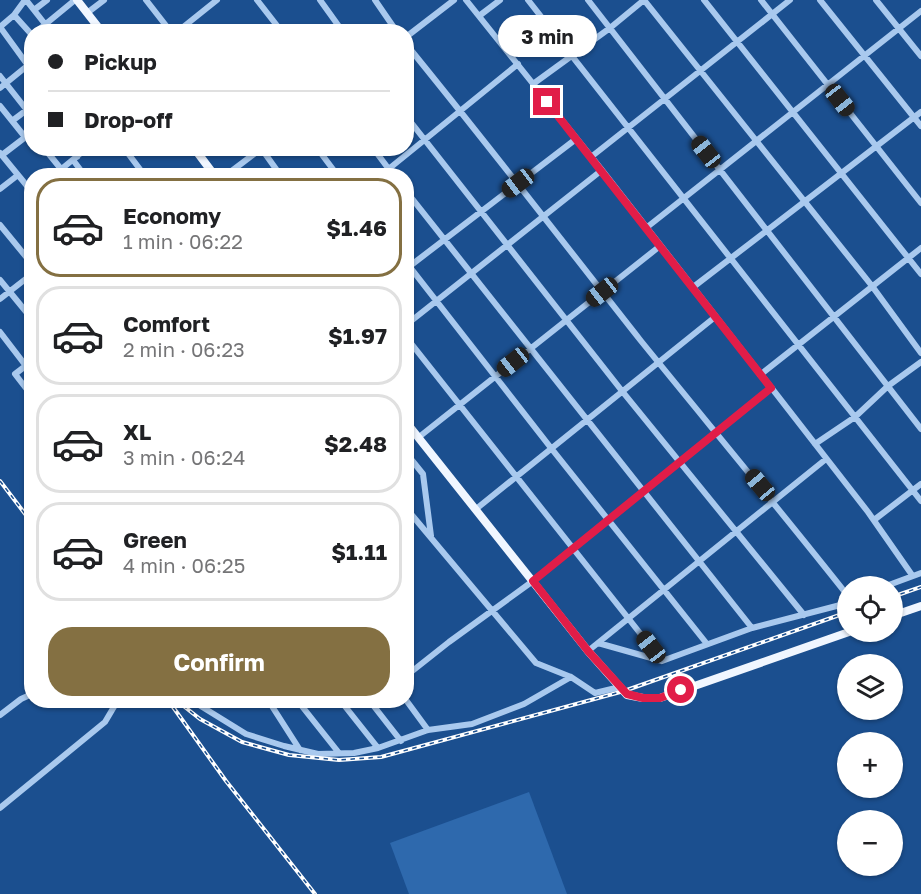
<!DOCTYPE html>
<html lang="en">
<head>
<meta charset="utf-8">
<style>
  :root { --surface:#fff; --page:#f6f6f6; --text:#202124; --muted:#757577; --line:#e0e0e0; --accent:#847042 }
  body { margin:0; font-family:"Golos Text",sans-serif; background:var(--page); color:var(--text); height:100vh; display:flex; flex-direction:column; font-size:22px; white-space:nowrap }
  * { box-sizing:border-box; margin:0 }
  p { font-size:20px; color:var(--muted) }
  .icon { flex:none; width:33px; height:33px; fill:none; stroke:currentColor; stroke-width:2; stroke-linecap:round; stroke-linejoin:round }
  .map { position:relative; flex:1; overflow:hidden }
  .details { position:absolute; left:24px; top:168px; width:390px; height:540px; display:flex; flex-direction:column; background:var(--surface); border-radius:24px; box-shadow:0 2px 4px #0004 }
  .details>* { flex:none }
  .hud { position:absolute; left:24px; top:24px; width:390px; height:132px; border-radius:24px; box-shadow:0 2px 4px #0004; display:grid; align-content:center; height:132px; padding:0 24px; background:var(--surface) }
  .fabs { position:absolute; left:837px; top:576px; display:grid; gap:12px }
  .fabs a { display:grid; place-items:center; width:66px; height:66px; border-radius:50%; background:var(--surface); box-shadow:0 2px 4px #0004; font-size:30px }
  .end { position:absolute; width:27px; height:27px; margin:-14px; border:8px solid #e11d48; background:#fff; box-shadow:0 0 0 3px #fff }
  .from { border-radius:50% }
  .bubble { position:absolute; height:42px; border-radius:21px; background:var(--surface); box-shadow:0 2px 4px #0004; font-size:20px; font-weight:700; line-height:42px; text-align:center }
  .car { position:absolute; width:18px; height:36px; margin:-18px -9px; border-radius:8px; box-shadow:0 0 4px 2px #0007; background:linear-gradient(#222 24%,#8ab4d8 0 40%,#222 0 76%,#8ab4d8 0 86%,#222 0) }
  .hud b { display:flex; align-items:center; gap:21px; height:57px; font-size:22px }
  .hud b+b { border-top:2px solid var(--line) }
  .hud i { width:15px; height:15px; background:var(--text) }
  ul { padding:10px 0 0; list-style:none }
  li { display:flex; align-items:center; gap:18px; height:99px; margin:0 12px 9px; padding:0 12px; border:3px solid var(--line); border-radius:24px }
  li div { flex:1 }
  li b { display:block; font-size:22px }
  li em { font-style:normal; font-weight:700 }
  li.selected { border-color:var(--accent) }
  li>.icon { width:54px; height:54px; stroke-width:1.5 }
  .primary-button { display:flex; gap:12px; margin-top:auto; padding:12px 24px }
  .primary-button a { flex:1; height:69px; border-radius:24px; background:var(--accent); color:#fff; font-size:24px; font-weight:700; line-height:69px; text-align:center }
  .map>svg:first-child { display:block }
  .green { fill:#2e69ad }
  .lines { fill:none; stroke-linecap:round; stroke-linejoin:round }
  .minor { stroke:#a9c9ee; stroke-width:6 }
  .major { stroke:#f0f6ff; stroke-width:8 }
  .rail-casing { stroke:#fff; stroke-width:4 }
  .rail { stroke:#1b4f8f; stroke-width:1.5; stroke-dasharray:4.5; stroke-linecap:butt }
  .route { stroke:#e11d48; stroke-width:8 }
</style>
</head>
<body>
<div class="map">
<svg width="921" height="894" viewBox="0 0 921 894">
  <rect width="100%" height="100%" fill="#1b4f8f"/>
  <path class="green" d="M529 792 567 894H409L390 843Z"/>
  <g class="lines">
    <path class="minor" d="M26 0 45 24
      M146 0 171 32
      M257 0 282 32
      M320 0 343 32
      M375 0 397 32
      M466 0 602 170 868 512 912 575
      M528 0 921 501
      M588 0 921 429
      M704 0 921 274
      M761 0 921 203
      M820 0 921 126
      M876 0 921 56
      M34 10 47 0
      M87 13 104 0
      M14 15 32 35
      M479 16 500 0
      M0 27 32 71
      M0 27 14 15 25 0
      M36 32 75 0
      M177 32 217 0
      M406 37 454 0
      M406 44C486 142 563 242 641 341 710 426 780 510 848 596
      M0 76 26 109
      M533 84 610 28 644 0 872 286 921 353
      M0 88 27 66
      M0 106 25 137
      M406 116 622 391 804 615
      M12 121 32 106
      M44 148 61 169
      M70 148 77 157
      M124 148 145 176
      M261 148 281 176
      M317 148 338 176
      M373 148 394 176
      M0 153 32 192
      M2 155 32 132
      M591 157 790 0
      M73 160 85 176
      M53 176 87 148
      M225 176 262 148
      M380 176 518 64
      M0 189 18 175
      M406 191 752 628
      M0 225 32 264
      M646 228 921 11
      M406 262 551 448 707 644
      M406 269 576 139
      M0 280 32 319
      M692 288 921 112
      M0 299 32 274
      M406 325 602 170
      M0 332 26 366
      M406 337 662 661
      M32 361 15 374 32 396
      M760 375 921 248
      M419 437 660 246
      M815 444 855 417 888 386 921 362
      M406 453 423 474 431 536
      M406 508 536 663 571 677 595 693 620 687
      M476 509 715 317
      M874 520 921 484
      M886 586 921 573
      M598 643 662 661 752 628 848 603
      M588 651 826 459
      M406 676 449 642 533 581 771 388
      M191 700 246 734 284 746 318 754 354 753 378 748 428 730 472 724 524 704 571 677
      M268 700 300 750
      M297 700 339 753
      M340 700 378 748
      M369 700 401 741
      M406 700 428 730
      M0 715 21 699 32 694
      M0 808 105 722 118 700"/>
    <path class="major" d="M77 0 102 32
      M194 148 215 176
      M406 422 588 651 627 695 643 698H660L849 632
      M892 616 921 606"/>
    <g class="rail-casing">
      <path id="rail" d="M0 481 32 523
        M892 597 921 587
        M168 700 226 781 315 894
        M176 700 200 719 242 742 289 755 339 760 381 757 624 691 848 612"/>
    </g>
    <use href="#rail" class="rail"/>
  </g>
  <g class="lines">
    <path class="route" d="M547 102 771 388 533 581 588 651 627 694 643 698H660L681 690"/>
  </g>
</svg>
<div class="fabs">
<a><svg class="icon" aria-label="locate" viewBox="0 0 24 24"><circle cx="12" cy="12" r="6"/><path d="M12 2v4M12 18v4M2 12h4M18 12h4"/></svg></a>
<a><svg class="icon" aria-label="layers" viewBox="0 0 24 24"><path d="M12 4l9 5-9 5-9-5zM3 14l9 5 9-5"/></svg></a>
<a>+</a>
<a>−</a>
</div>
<i class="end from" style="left:681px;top:690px"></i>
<i class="end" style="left:547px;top:102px"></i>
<div class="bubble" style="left:498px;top:15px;width:99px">3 min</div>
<i class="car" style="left:840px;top:100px;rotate:142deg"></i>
<i class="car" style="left:706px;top:152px;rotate:322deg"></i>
<i class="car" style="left:518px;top:183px;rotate:233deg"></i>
<i class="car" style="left:602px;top:292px;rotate:232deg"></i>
<i class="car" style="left:513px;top:362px;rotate:232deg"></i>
<i class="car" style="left:760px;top:485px;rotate:320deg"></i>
<i class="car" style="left:651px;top:647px;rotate:322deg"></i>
<div class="hud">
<b><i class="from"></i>Pickup</b>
<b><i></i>Drop-off</b>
</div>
<section class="details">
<ul>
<li class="selected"><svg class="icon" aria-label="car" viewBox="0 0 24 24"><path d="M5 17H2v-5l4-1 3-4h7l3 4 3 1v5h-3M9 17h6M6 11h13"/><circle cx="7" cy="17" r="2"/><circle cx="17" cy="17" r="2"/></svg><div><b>Economy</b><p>1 min · 06:22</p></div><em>$1.46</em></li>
<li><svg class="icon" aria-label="car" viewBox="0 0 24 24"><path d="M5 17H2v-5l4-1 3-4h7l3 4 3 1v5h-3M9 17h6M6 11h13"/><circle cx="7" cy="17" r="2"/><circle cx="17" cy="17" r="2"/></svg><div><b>Comfort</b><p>2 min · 06:23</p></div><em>$1.97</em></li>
<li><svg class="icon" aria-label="car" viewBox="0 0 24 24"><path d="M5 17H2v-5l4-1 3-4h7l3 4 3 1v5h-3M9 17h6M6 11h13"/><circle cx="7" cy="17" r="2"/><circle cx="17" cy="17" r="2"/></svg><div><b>XL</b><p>3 min · 06:24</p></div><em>$2.48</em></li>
<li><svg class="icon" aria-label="car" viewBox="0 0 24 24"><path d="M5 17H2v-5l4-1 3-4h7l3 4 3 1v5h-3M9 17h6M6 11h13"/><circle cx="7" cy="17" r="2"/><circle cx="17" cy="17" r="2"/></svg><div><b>Green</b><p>4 min · 06:25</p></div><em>$1.11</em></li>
</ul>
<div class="primary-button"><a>Confirm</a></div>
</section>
</div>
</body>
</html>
